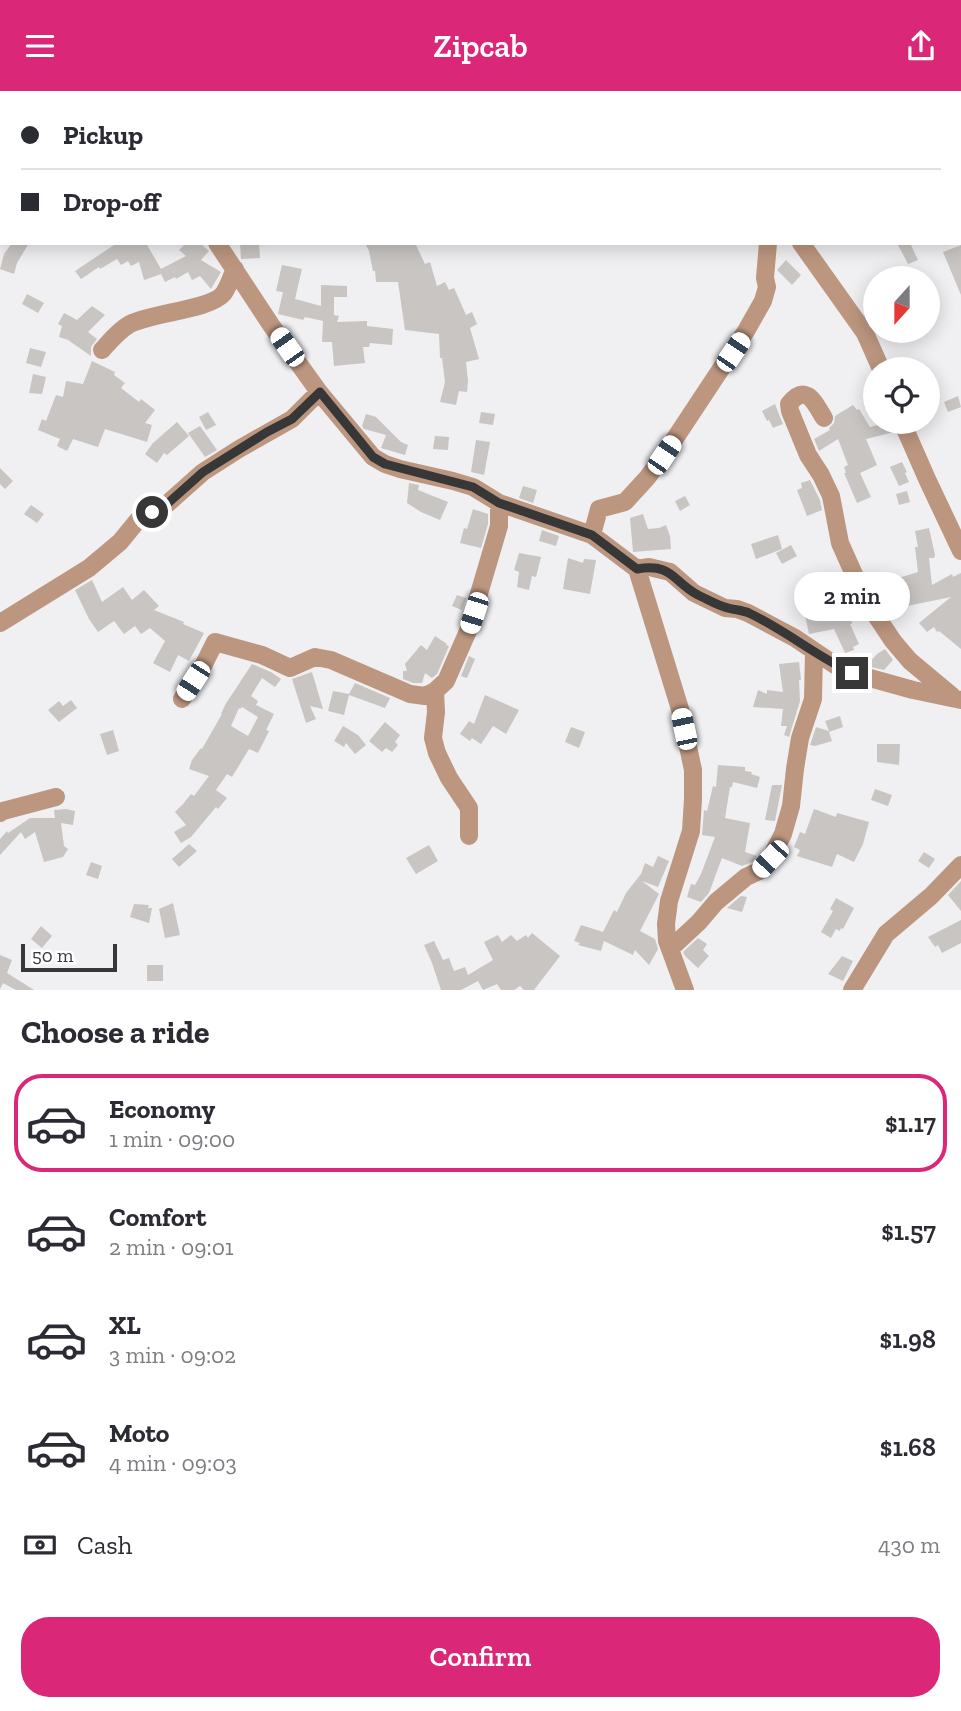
<!DOCTYPE html>
<html lang="en">
<head>
<meta charset="utf-8">
<style>
  :root { --surface:#fff; --page:#f7f7f7; --text:#2b2b33; --muted:#7c7c81; --line:#e1e1e2; --accent:#db2777 }
  body { margin:0; font-family:"Zilla Slab",serif; background:var(--page); color:var(--text); height:100vh; display:flex; flex-direction:column; font-size:26px; white-space:nowrap }
  * { box-sizing:border-box; margin:0 }
  p { font-size:23px; color:var(--muted) }
  .icon { flex:none; width:38px; height:38px; fill:none; stroke:currentColor; stroke-width:2; stroke-linecap:round; stroke-linejoin:round }
  .map { position:relative; height:899px; overflow:hidden }
  .sheet { display:flex; flex-direction:column; background:var(--surface); flex:1 }
  .sheet>* { flex:none }
  .banner { position:absolute; left:0px; top:0px; width:962px; height:154px; box-shadow:0 4px 18px #0003; display:grid; align-content:center; height:154px; padding:0 21px; background:var(--surface) }
  .needle { width:46px; rotate:201deg }
  .controls { position:absolute; left:863px; top:175px; display:grid; gap:14px }
  .controls a { display:grid; place-items:center; width:77px; height:77px; border-radius:50%; background:var(--surface); box-shadow:0 4px 18px #0003; font-size:35px }
  .scale { position:absolute; left:21px; bottom:18px; width:96px; box-sizing:border-box; padding-left:7px; border:4px solid #373738; border-top:0; font-size:19px; line-height:24px; white-space:nowrap; color:#373738; -webkit-text-stroke:5px #fdfdff; paint-order:stroke }
  .end { position:absolute; width:32px; height:32px; margin:-16px; border:9px solid #373738; background:#fff; box-shadow:0 0 0 4px #fff }
  .from { border-radius:50% }
  .bubble { position:absolute; height:49px; border-radius:24px; background:var(--surface); box-shadow:0 4px 18px #0003; font-size:23px; font-weight:600; line-height:49px; text-align:center }
  .car { position:absolute; width:21px; height:42px; margin:-21px -10px; border-radius:9px; box-shadow:0 0 5px 2px #0007; background:linear-gradient(#fff 24%,#345 0 40%,#fff 0 76%,#345 0 86%,#fff 0) }
  .banner b { display:flex; align-items:center; gap:24px; height:66px; font-size:26px }
  .banner b+b { border-top:2px solid var(--line) }
  .banner i { width:18px; height:18px; background:var(--text) }
  ul { padding:0; list-style:none }
  li { display:flex; align-items:center; gap:21px; height:98px; margin:0 14px 10px; padding:0 7px; border:4px solid transparent; border-radius:28px }
  li div { flex:1 }
  li b { display:block; font-size:26px }
  li em { font-style:normal; font-weight:600 }
  li.on { border-color:var(--accent) }
  li>.icon { width:63px; height:63px; stroke-width:1.5 }
  h2 { padding:0 21px; font-size:32px; line-height:84px }
  .pay { display:flex; align-items:center; gap:18px; height:77px; padding:0 21px; font-size:26px }
  .pay p { margin-inline-start:auto }
  .primary-button { display:flex; gap:14px; margin-top:auto; padding:14px 21px }
  .primary-button a { flex:1; height:80px; border-radius:28px; background:var(--accent); color:#fff; font-size:28px; font-weight:600; line-height:80px; text-align:center }
  header { display:flex; justify-content:space-between; align-items:center; height:91px; padding:0 21px; background:var(--accent); color:#fff; font-size:32px; font-weight:600 }
  .map>svg:first-child { display:block }
  .building { fill:#c8c5c3; fill-rule:evenodd }
  .lines { fill:none; stroke-linecap:round; stroke-linejoin:round }
  .minor { stroke:#bc967f; stroke-width:18 }
  .route { stroke:#373738; stroke-width:9 }
</style>
</head>
<body>
<header><svg class="icon" aria-label="menu" viewBox="0 0 24 24"><path d="M4 6h16M4 12h16M4 18h16"/></svg>Zipcab<svg class="icon" aria-label="share" viewBox="0 0 24 24"><path d="M12 15V3M7 8l5-5 5 5M5 13v7h14v-7"/></svg></header>
<div class="map">
<svg width="961" height="899" viewBox="0 0 961 899">
  <rect width="100%" height="100%" fill="#f0eff2"/>
  <path class="building" d="M12 152H29L17 172 14 183 0 178 4 163Z
    M117 152H146L161 178 186 165 179 159 186 152H200L209 160 201 169 221 181 211 198 200 185 192 189 188 181 176 188 175 186 165 191 161 183 144 189 139 171 131 175 128 170 121 174 117 168 100 178 99 176 81 188 75 180Z
    M240 152H259L260 167 241 168Z
    M365 152H415L425 173 430 171 437 195 445 191 449 199 454 197 466 224 472 221 477 233 470 237 479 268 466 271 468 290 467 301 459 300 456 314 440 311 445 291 442 267H440L439 243 405 239 398 191H376L375 180H373L369 160Z
    M897 152H910L918 169 908 173Z
    M961 154V204L943 161Z
    M786 169 801 184 792 194 777 179Z
    M282 174 302 178 295 208 321 215V194L347 195V206H334V224L339 225 337 231 367 230V235L393 238 392 254 370 252 369 256H363L365 272 334 275 332 251H322L323 230 305 226 303 229 278 223 283 201 276 200Z
    M27 203 44 212 38 222 22 213Z
    M92 215 105 224 88 241 97 248 91 256V265L68 249 59 246 62 235 58 233 64 222 77 229Z
    M30 257 46 261 41 276 26 272Z
    M92 270 115 281 114 284 125 292 121 297 139 311 141 308 155 319 145 332 152 334 147 351 105 338 98 356 73 348 67 360 57 355 60 348 38 339 42 328 46 330 56 304 63 306 66 290 83 293Z
    M33 283 46 286 42 303 29 302Z
    M958 305 961 316 948 321 944 311Z
    M775 313 783 333 773 337 769 329 767 330 762 320Z
    M853 314 857 319 859 318 870 336 891 331 894 341 866 348 877 374 860 382 871 406 857 412 844 382H846L844 376 848 374 838 348 819 360 814 348 830 339 829 337 834 332 835 325Z
    M208 321 216 334 206 339 199 326Z
    M481 321 495 323 493 334 479 332Z
    M366 323 376 326 401 351 408 354 405 364 381 357 386 344 364 338 362 335Z
    M177 331 189 345 167 364 164 362 157 372 145 363 153 352Z
    M200 335 217 359 205 366 188 342Z
    M435 345 449 346 448 359 433 358Z
    M476 349 490 351 484 384 471 381Z
    M902 371 907 381 905 382 909 391 899 395 890 376Z
    M0 377 13 390 5 398 0 393Z
    M810 389 820 409 822 419 807 425 797 399 802 397 801 392Z
    M409 392 419 394 418 399 448 411 440 429 421 421 407 412Z
    M523 395 537 399 533 412 519 407Z
    M907 400 910 411 899 414 896 403Z
    M685 405 690 414 680 420 675 410Z
    M31 414 44 423 37 432 24 423Z
    M473 418 488 423V433L481 457 460 452 464 437 467 438Z
    M643 423 648 438 659 437 666 434 670 445 671 458 633 461 630 427Z
    M929 437 935 464 934 467H929L932 494 952 483 953 486 961 482V558L939 540 937 541 934 536 927 541 919 532 951 506 907 515 905 509 882 513 872 496V495L890 492 889 490 918 481 915 456H918L915 440Z
    M542 439 559 445 556 455 539 450Z
    M778 444 782 458 756 468 751 453Z
    M791 454 797 465 782 473 776 462Z
    M519 462 541 466 536 486 532 485 529 499 517 496 519 481 514 479Z
    M568 467 583 472 584 468 596 469 590 503 563 498Z
    M92 489 102 511 123 496 132 509 144 499 159 515 154 519 184 531 183 533 204 542 189 570 178 564 170 581 153 572 165 550 150 537 141 543 135 535 124 543 114 530 98 541 89 528 75 499Z
    M457 504 466 507 462 519 452 515Z
    M849 520 852 533H850L859 553 853 556 854 559 845 562 834 538 809 543 805 524 821 521 822 528Z
    M435 545 447 553 446 554 449 555 437 583 432 587 425 582 422 592H413L403 588V580H407L405 573 421 554 427 559Z
    M885 558 893 569 884 579 871 576 870 571 877 563Z
    M469 565 475 568 467 587 461 585Z
    M799 571 801 589H799L800 610 789 646 784 644 787 635H781L783 618 753 616 758 599 767 603V599L783 601 779 573Z
    M252 573 271 581 281 588 275 596 262 587 251 605 258 610 256 614 274 623 266 639 269 640 258 662 249 658 232 686 227 683 216 699 227 707 218 718 216 716 191 746 181 752 174 741 186 734 175 721 183 713 191 703 194 705 209 685 189 678 192 669 201 657 202 658 222 623H221L225 614ZM242 616 258 626 248 645 231 635 239 617 240 618Z
    M312 581 323 618 310 615 316 628 306 632 292 588Z
    M355 592 390 607 385 617 349 604 344 624 328 620 333 600 349 603Z
    M485 604 519 619 506 643 493 635 481 653 472 647 470 650 460 643 469 630 474 633Z
    M71 609 77 617 59 631 48 619 59 610 63 615Z
    M840 625 843 636 829 641 832 650 815 655 810 654 816 636 829 640 825 630Z
    M385 631 400 644 395 651 398 654 392 661 386 657 382 661 369 650Z
    M343 635 358 644 366 654 355 663 346 652 344 656 334 650Z
    M571 636 585 641 579 657 565 651Z
    M113 639 119 660 107 664 100 643Z
    M877 653H900L899 674 877 671Z
    M718 674 745 676V680L752 681 751 683 760 686 757 697 733 691 732 696H730L725 727 750 732 745 761 757 765 752 771 742 775 722 767 709 802 701 811 687 806 691 793 695 794 701 783 715 746 702 744 704 719 707 720 713 695 716 696Z
    M772 694H782L775 730 765 729Z
    M875 698 892 704 888 715 871 709Z
    M66 718 75 720 73 734 61 732 64 755 68 758 63 766 44 771 35 741 25 748 21 741 0 764V748L7 740 8 742 30 727H55L54 719Z
    M814 718 836 726 837 722 869 731 863 753 854 771 837 763 832 776 797 765 800 759 794 756 800 741 805 743Z
    M189 753 197 760 179 776 172 768Z
    M429 754 438 770 416 783 406 767Z
    M924 761 935 768 929 777 918 770Z
    M658 765 669 770 658 796 642 790 659 803 640 840 655 848 658 858 649 874 635 859 633 864 604 850 601 860 578 854 580 852 574 850 581 834 603 841 614 819 617 821 626 802 641 783 645 772 653 776Z
    M91 771 102 775 98 788 86 784Z
    M961 790V820L948 804Z
    M741 805 747 806 742 821 727 817Z
    M836 807 854 817 843 838 841 837 840 840 836 838 831 847 821 841 833 820 830 818Z
    M173 812 180 844 165 847 159 818Z
    M134 813 149 814 148 817H152L149 832 130 826Z
    M961 829V852L942 862 938 854 935 856 928 846Z
    M41 835 52 845 42 857 31 848Z
    M532 842 560 865 534 899H524L520 895 514 899H501L497 893 483 899 478 890 461 899H441L432 872 424 854 434 850 443 869 449 867 454 880 465 876 468 884 493 869 484 851 498 844 502 851 511 844 517 850 526 844 528 847Z
    M698 847 707 853 703 859 709 865 698 877 685 865 683 861Z
    M0 864 12 869 7 882 34 899H16L3 892 0 898Z
    M842 865 853 870 843 890 828 883Z
    M147 874H163V890H147Z"/>
  <g class="lines">
    <path class="minor" d="M121 0 122 2
      M828 0V2
      M217 152 271 234 319 301 373 366 385 373 400 378 453 390 473 396 499 412 592 444 637 478 649 476 670 481 694 502 725 517 737 518 748 522 795 547 835 574 852 582 913 599 961 609
      M801 152 865 242 881 278
      M102 259C110 250 119 239 130 233 152 222 211 218 223 203 228 197 231 186 235 178
      M824 327C815 313 807 291 789 313L790 320 808 364 821 384 831 405 840 452 865 508 893 550 910 570 952 605
      M902 331 927 388 961 460
      M592 444 599 418 625 411 647 387 664 364 746 240 763 210 767 196 765 187 768 152
      M637 478 680 618 693 679V708L691 740 669 810 666 833 667 850 685 899
      M0 532 89 477 120 451 138 429 167 413 203 381 239 358 292 328 319 301
      M435 600 436 621 433 647 437 662 449 687 469 717V745
      M182 608 204 573 215 551 262 564 290 577 315 566 331 569 410 603 425 605 435 600 446 590 468 540 499 435V412
      M0 722 3 720 56 706
      M670 858 699 831 716 811 746 786 759 780 770 768 783 743 791 715 795 678 800 647 813 608 814 561
      M852 899 886 843 931 805 961 774"/>
  </g>
  <g class="lines">
    <path class="route" d="M152 421 167 413 203 381 267 341 292 328 320 301 373 366 385 373 473 396 499 412 592 444 637 478C673 472 672 490 698 504 707 508 718 515 728 517 735 519 742 519 749 522 785 539 816 565 852 582"/>
  </g>
</svg>
<div class="controls">
<a><svg class="needle" viewBox="-14 -14 28 28"><path d="M0-13l5 13h-10z" fill="#e53935"/><path d="M0 13l5-13h-10z" fill="#7c7c81"/></svg></a>
<a><svg class="icon" aria-label="locate" viewBox="0 0 24 24"><circle cx="12" cy="12" r="6"/><path d="M12 2v4M12 18v4M2 12h4M18 12h4"/></svg></a>
</div>
<div class="scale">50 m</div>
<i class="end from" style="left:152px;top:421px"></i>
<i class="end" style="left:852px;top:582px"></i>
<div class="bubble" style="left:794px;top:481px;width:116px">2 min</div>
<i class="car" style="left:287px;top:256px;rotate:325deg"></i>
<i class="car" style="left:733px;top:261px;rotate:34deg"></i>
<i class="car" style="left:664px;top:364px;rotate:34deg"></i>
<i class="car" style="left:474px;top:522px;rotate:198deg"></i>
<i class="car" style="left:193px;top:590px;rotate:213deg"></i>
<i class="car" style="left:684px;top:638px;rotate:348deg"></i>
<i class="car" style="left:770px;top:768px;rotate:223deg"></i>
<div class="banner">
<b><i class="from"></i>Pickup</b>
<b><i></i>Drop-off</b>
</div>
</div>
<section class="sheet">
<h2>Choose a ride</h2>
<ul>
<li class="on"><svg class="icon" aria-label="car" viewBox="0 0 24 24"><path d="M5 17H2v-5l4-1 3-4h7l3 4 3 1v5h-3M9 17h6M6 11h13"/><circle cx="7" cy="17" r="2"/><circle cx="17" cy="17" r="2"/></svg><div><b>Economy</b><p>1 min · 09:00</p></div><em>$1.17</em></li>
<li><svg class="icon" aria-label="car" viewBox="0 0 24 24"><path d="M5 17H2v-5l4-1 3-4h7l3 4 3 1v5h-3M9 17h6M6 11h13"/><circle cx="7" cy="17" r="2"/><circle cx="17" cy="17" r="2"/></svg><div><b>Comfort</b><p>2 min · 09:01</p></div><em>$1.57</em></li>
<li><svg class="icon" aria-label="car" viewBox="0 0 24 24"><path d="M5 17H2v-5l4-1 3-4h7l3 4 3 1v5h-3M9 17h6M6 11h13"/><circle cx="7" cy="17" r="2"/><circle cx="17" cy="17" r="2"/></svg><div><b>XL</b><p>3 min · 09:02</p></div><em>$1.98</em></li>
<li><svg class="icon" aria-label="car" viewBox="0 0 24 24"><path d="M5 17H2v-5l4-1 3-4h7l3 4 3 1v5h-3M9 17h6M6 11h13"/><circle cx="7" cy="17" r="2"/><circle cx="17" cy="17" r="2"/></svg><div><b>Moto</b><p>4 min · 09:03</p></div><em>$1.68</em></li>
</ul>
<div class="pay"><svg class="icon" aria-label="cash" viewBox="0 0 24 24"><path d="M3 7h18v10H3z"/><circle cx="12" cy="12" r="2"/></svg>Cash<p>430 m</p></div>
<div class="primary-button"><a>Confirm</a></div>
</section>
</body>
</html>
